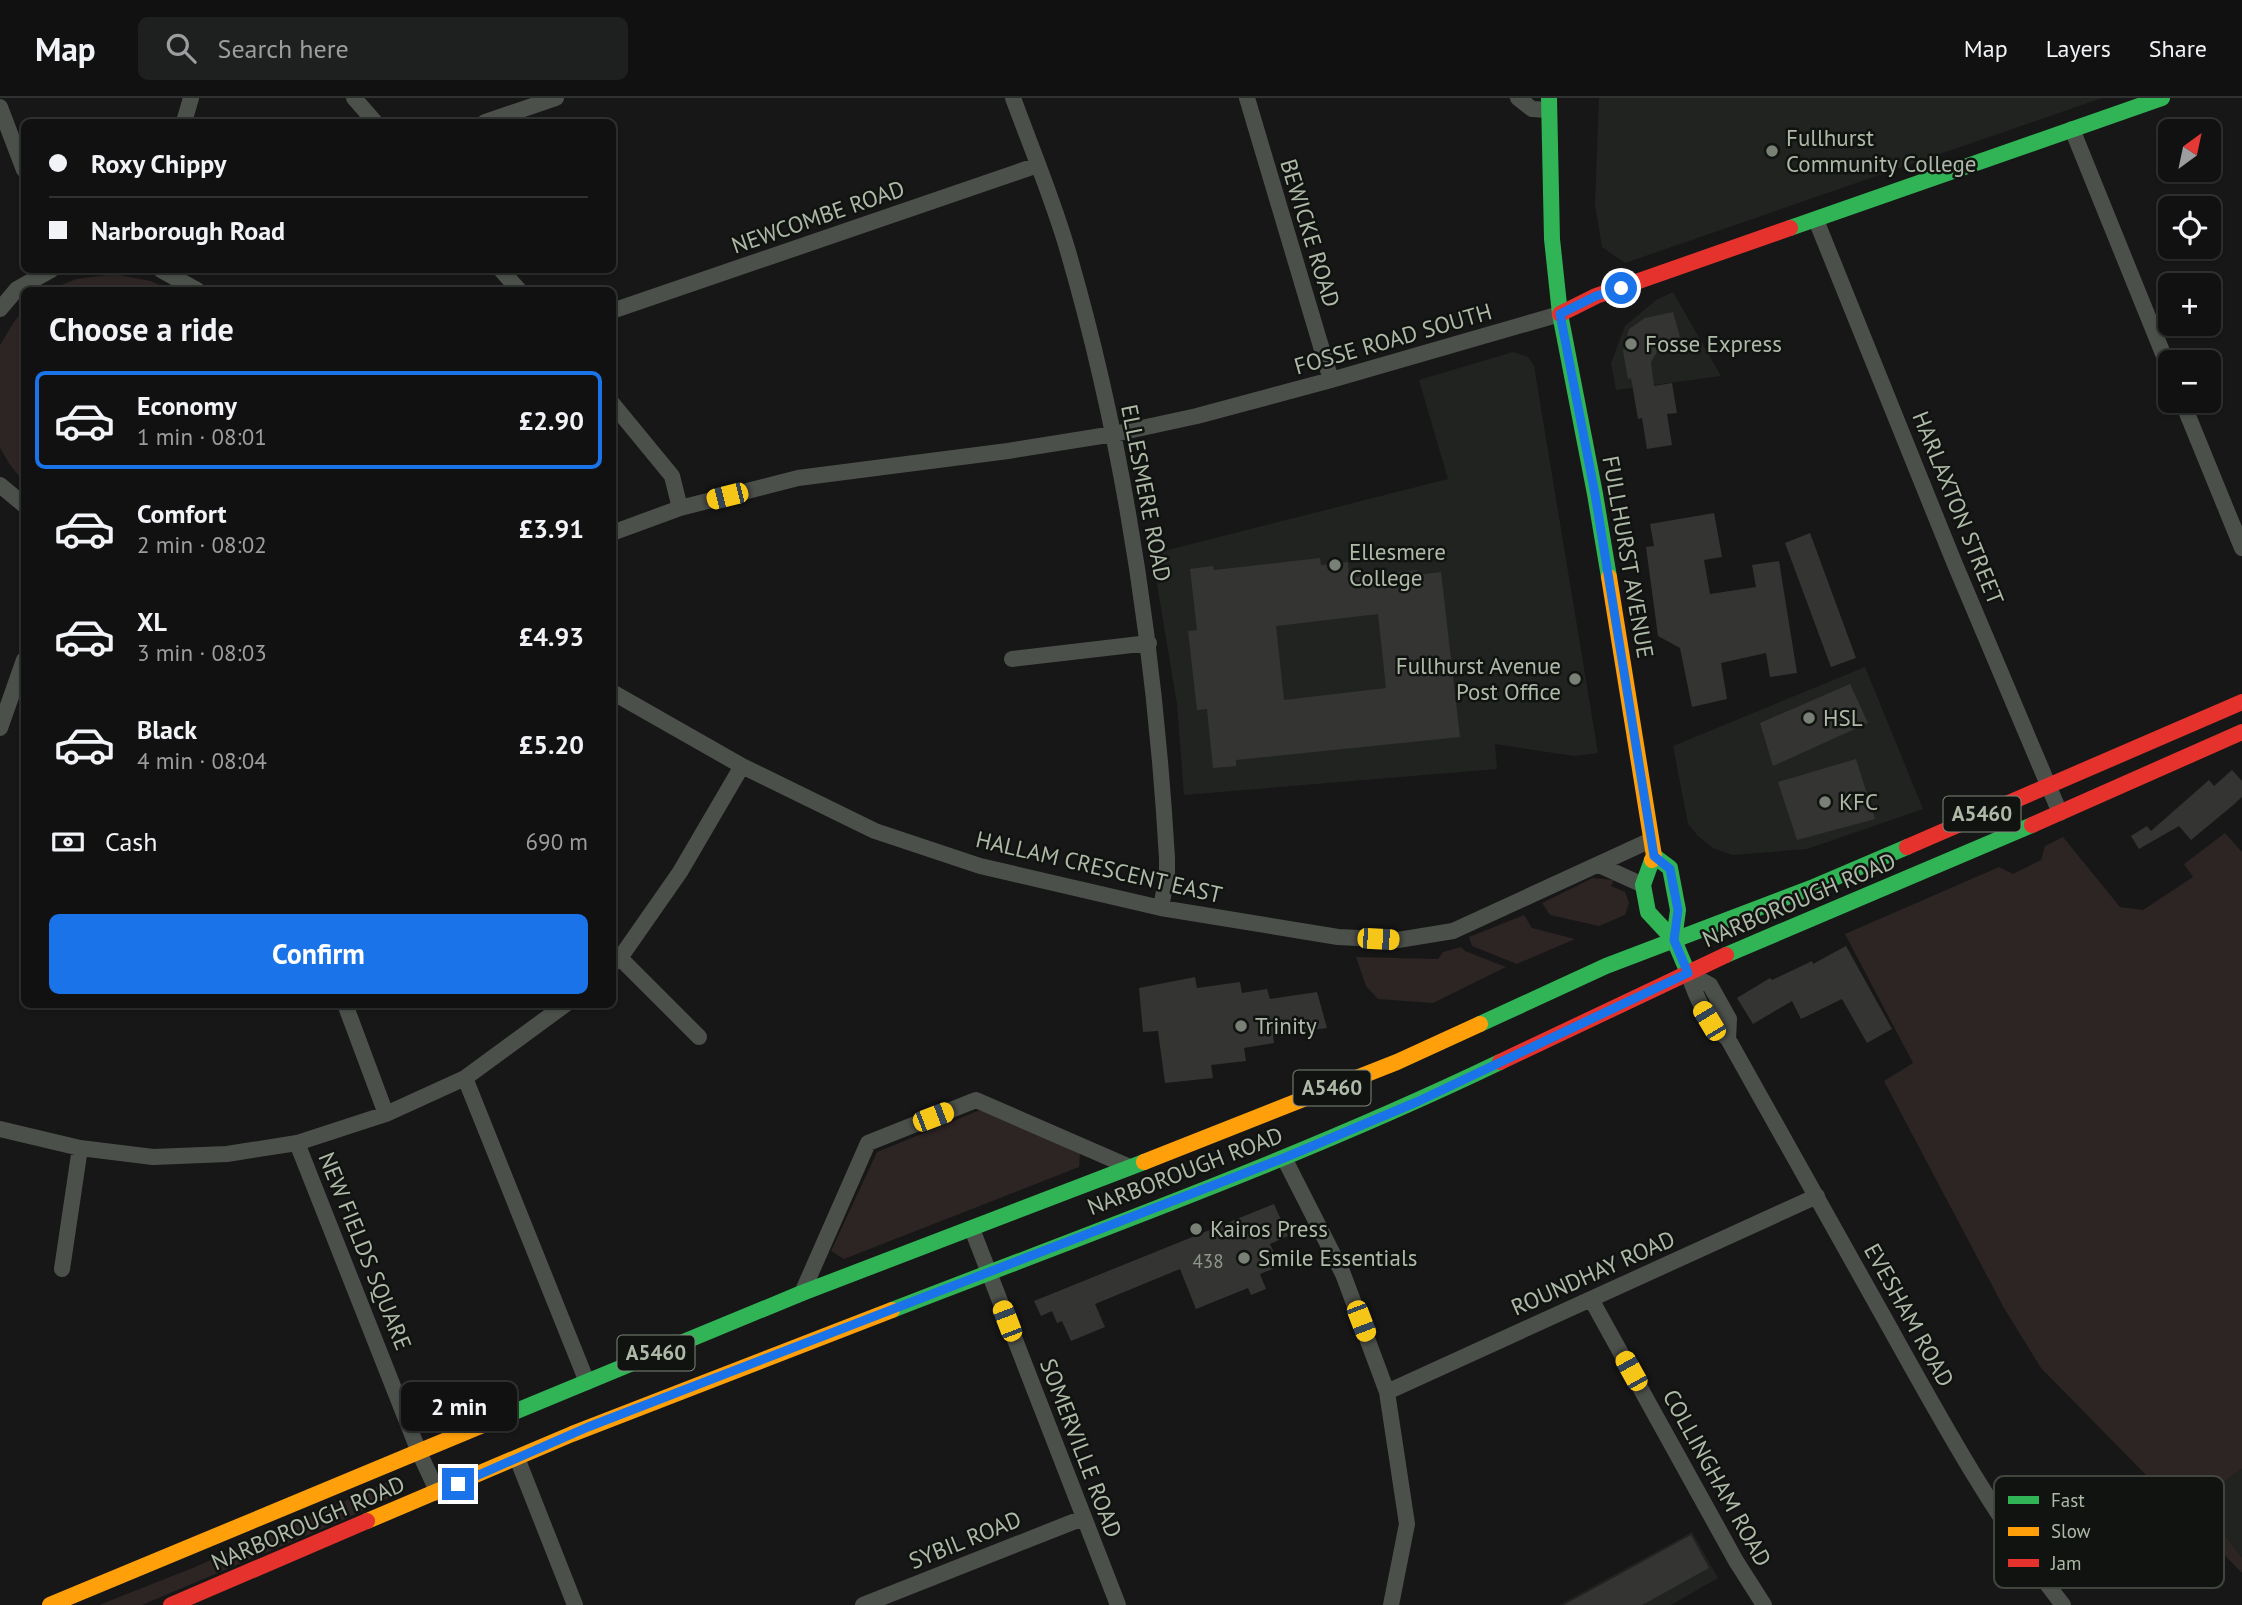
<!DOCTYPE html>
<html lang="en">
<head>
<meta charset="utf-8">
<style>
  :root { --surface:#111; --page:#1e1f1f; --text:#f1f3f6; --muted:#9c9d9f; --line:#303131; --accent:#1a73e8 }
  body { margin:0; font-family:"PT Sans",sans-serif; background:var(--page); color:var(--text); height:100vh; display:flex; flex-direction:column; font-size:26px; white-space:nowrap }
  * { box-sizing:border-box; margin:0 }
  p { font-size:23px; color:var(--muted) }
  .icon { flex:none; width:38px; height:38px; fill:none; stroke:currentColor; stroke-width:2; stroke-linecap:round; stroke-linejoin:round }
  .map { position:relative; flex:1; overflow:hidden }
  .details { position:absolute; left:21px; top:189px; width:595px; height:721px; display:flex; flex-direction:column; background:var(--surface); border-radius:10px; box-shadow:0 2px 5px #0004,0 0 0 2px var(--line) }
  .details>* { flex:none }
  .top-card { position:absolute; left:21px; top:21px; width:595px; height:154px; border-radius:10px; box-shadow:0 2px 5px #0004,0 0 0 2px var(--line); display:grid; align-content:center; height:154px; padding:0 28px; background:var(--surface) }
  .needle { width:46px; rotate:33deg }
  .controls { position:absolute; left:2158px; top:21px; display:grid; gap:14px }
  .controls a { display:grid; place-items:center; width:63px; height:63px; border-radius:10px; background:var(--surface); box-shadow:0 2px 5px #0004,0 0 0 2px var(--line); font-size:35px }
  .end { position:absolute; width:32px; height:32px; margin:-16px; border:9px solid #1a73e8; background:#fff; box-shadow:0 0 0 4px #fff }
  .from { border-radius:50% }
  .bubble { position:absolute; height:49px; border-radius:10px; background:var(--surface); box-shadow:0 2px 5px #0004,0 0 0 2px var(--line); font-size:23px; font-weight:600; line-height:49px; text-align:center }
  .car { position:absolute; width:21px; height:42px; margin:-21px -10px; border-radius:9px; box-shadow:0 0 5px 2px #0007; background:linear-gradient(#f5c518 24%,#345 0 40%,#f5c518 0 76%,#345 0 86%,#f5c518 0) }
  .top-card b { display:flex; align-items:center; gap:24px; height:66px; font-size:26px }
  .top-card b+b { border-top:2px solid var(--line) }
  .top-card i { width:18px; height:18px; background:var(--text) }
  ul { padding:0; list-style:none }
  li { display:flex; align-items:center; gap:21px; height:98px; margin:0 14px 10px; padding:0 14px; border:4px solid transparent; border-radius:10px }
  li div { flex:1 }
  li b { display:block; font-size:26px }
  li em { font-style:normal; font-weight:600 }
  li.current { border-color:var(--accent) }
  li>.icon { width:63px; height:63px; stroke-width:1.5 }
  h2 { padding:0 28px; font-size:32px; line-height:84px }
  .pay { display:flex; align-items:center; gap:18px; height:77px; padding:0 28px; font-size:26px }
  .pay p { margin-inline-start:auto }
  .primary-button { display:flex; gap:14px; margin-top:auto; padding:14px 28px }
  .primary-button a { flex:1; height:80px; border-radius:10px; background:var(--accent); color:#fff; font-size:28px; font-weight:600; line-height:80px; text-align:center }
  header { display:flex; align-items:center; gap:42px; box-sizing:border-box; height:98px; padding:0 35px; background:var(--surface); border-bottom:2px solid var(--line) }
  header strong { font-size:33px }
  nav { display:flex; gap:38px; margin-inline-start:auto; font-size:24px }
  .search { width:490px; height:63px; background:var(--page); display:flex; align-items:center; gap:18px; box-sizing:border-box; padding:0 24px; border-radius:10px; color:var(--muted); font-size:26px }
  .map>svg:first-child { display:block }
  .built { fill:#212321 }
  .green { fill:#2d2424 }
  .building { fill:#343533; fill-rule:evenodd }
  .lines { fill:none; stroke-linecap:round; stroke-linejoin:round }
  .street { stroke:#4c504b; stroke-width:16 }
  .fast { stroke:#30b455; stroke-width:16 }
  .slow { stroke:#ff9f0a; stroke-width:16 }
  .jam { stroke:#e5322d; stroke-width:16 }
  .route { stroke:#1a73e8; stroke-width:9 }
  .poi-dot { fill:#798075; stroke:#111311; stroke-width:2.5 }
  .labels { text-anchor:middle; stroke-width:5; stroke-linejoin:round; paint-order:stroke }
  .number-label { font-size:19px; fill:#90988a }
  .shield { fill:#111311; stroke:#7f877a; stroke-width:2 }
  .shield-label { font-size:21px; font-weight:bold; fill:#aeb9a7 }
  .poi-label { font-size:23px; fill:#aeb9a7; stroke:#111311; text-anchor:start }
  .street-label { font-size:23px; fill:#aeb9a7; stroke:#111311 }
  .key { fill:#111311; stroke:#40453e; stroke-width:2 }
  .key-label { font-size:19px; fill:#aeb9a7 }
</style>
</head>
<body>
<header>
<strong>Map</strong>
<div class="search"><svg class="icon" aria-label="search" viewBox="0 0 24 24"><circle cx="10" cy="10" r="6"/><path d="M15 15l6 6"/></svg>Search here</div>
<nav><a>Map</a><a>Layers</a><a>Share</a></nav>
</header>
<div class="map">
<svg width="2242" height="1507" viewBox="0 0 2242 1507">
  <rect width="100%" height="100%" fill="#171717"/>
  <path class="built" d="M1599 0H2102L1625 165 1602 149 1595 106Z
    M1673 194 1721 278 1616 292 1611 265 1625 228 1656 202Z
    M1513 254 1528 259 1534 268 1598 655 1574 658 1495 646 1497 671 1184 697 1177 606 1152 456 1448 381 1419 282Z
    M1865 569 1923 711 1807 751 1733 757 1713 750 1698 738 1688 726 1673 648Z
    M2242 1371V1459L2198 1404Z
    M1692 1434 1718 1480 1671 1507H1559Z"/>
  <path class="green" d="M114 176 151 183 171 192H50L76 181Z
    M24 211V384L10 367 0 350V247L14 224Z
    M2225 735 2242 754V1371L2198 1404 2242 1459V1475L2041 1270 2004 1210 1884 983 1913 965 1845 836 1999 769 2013 776 2041 762 2045 748 2063 739 2120 809 2143 812 2193 779 2184 766Z
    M1593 780 1614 782 1611 788 1625 794 1629 805 1625 817 1599 828 1550 817 1542 805Z
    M1524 817 1532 830 1575 841 1517 866 1472 848 1469 839Z
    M1461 849 1465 853 1506 869 1433 905 1378 901 1366 888 1356 859 1438 861 1443 854Z
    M980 1012 1080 1055 1079 1069 844 1161 831 1153 877 1054Z
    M390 1383 398 1388 393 1398 343 1422 142 1507H99L195 1469Z"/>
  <path class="building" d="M1673 214 1680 239 1662 245 1651 264 1654 288 1672 285 1677 315 1667 316 1672 347 1647 351 1642 320 1638 321 1631 280 1628 281 1623 253 1629 231 1645 220Z
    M1714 415 1722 459 1704 462 1710 496 1756 489 1752 467 1779 463 1797 575 1770 579 1766 555 1721 565 1727 601 1692 609 1680 550 1658 538 1646 449 1654 448 1650 426Z
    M1810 435 1856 560 1831 569 1785 445Z
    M1320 460 1321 467 1348 464 1349 480 1417 472V477L1441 474 1460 639 1236 662V668L1213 670 1207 611 1197 612 1188 533 1197 532 1190 471 1213 468 1214 472ZM1378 516 1386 590 1284 602 1276 528Z
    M1850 586 1868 625 1773 668 1760 625Z
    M1856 661 1875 721 1797 742 1778 684Z
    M2232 672 2242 683V699L2232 708 2191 742 2179 728 2139 751 2131 738 2147 728 2151 733 2209 682 2214 688Z
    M1846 848 1892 931 1867 945 1842 901 1801 921 1792 903 1753 926 1737 900 1770 880 1772 882 1812 863 1813 866Z
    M1195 879 1197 890 1240 884 1242 895 1267 891 1270 901 1317 894 1327 930 1273 938 1274 945 1244 950 1246 963 1211 967 1213 980 1165 985 1158 933 1143 934 1139 890Z
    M1274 1106 1288 1138 1270 1146 1280 1168 1260 1176 1266 1191 1251 1197 1248 1190 1196 1211 1180 1171 1095 1206 1105 1229 1071 1243 1062 1223 1057 1225 1052 1213 1041 1218 1034 1203Z
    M1691 1437 1709 1470 1642 1507H1564Z"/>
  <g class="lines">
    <path class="street" d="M354 0 375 24
      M1013 0C1031 49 1052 99 1067 150 1125 348 1155 554 1167 760V776L1161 810
      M1247 0 1331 282
      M1518 0 1532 11 1549 12
      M0 9 24 72
      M184 24 191 0
      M485 24 556 0
      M2072 31 2170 273
      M1816 122 1954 464 2060 715
      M161 172 197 192
      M501 172 519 192
      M0 211 17 191 51 172
      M612 213 1038 67
      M2182 303 2242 450
      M612 305 672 378 680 410
      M0 387 24 407
      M612 435 680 410 798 380 1008 353 1114 336 1197 318 1331 282 1560 216
      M1012 561 1149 545
      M612 594 742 668 875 733 980 768 1161 810 1338 839 1398 842 1453 833 1651 742
      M0 630 24 562
      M1599 767 1643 787
      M620 860 699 939
      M612 866 620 860 680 774 742 668
      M1688 875C1697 901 1706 923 1728 941 1781 1035 1834 1129 1886 1223 1940 1320 1994 1419 2063 1507
      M1688 875 1710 887 1729 921 1728 941
      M345 906 386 1016
      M465 980 587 1284
      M0 1031 80 1050 153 1059 227 1056 297 1045 386 1016 465 980 566 906
      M297 1045 419 1354 438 1395
      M1284 1060 1343 1176 1387 1294 1407 1426 1391 1507
      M972 1131 1118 1507
      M62 1171 80 1050
      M802 1195 868 1045 976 1002 1130 1069
      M1591 1201 1736 1463 1764 1507
      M1387 1294 1817 1098
      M517 1360 575 1507
      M863 1507 1083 1420"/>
    <path class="fast" d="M1549 0 1552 141 1560 216 1595 396 1609 479
      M1790 130 2162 0
      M1654 758 1670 770 1678 812 1674 842
      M1652 762 1643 787 1648 814 1674 842 1688 875
      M1726 857 2032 727
      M1480 926 1606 868 1811 790 1907 749
      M892 1212C1096 1133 1302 1059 1500 964
      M502 1319 802 1195 1144 1064"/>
    <path class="slow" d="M1609 479 1654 758 1652 762
      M1144 1064 1397 964 1480 926
      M367 1423 572 1336 892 1212
      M50 1507 502 1319"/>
    <path class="jam" d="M1560 216 1596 198 1790 130
      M2032 727 2242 634
      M1907 749 2242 604
      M1500 964 1726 857
      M171 1507 367 1423"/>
  </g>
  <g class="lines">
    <path class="route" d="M458 1386 588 1329 1284 1060 1419 1003 1688 875 1674 842 1678 812 1670 771 1654 758 1595 396 1560 216 1596 198 1621 190"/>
  </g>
  <g class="poi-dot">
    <circle cx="1772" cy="53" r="7"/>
    <circle cx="1631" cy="246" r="7"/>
    <circle cx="1335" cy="467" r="7"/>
    <circle cx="1575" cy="581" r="7"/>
    <circle cx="1809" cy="620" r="7"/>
    <circle cx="1825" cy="704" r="7"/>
    <circle cx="1241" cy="928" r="7"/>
    <circle cx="1196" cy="1131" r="7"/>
    <circle cx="1244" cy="1160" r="7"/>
  </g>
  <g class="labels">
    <g class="number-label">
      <text x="1208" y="1170">438</text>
    </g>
    <g class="shield">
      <rect x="1943.5" y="698.5" width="77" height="35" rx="5"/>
      <rect x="1293.5" y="972.5" width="77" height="35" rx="5"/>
      <rect x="617.5" y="1237.5" width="77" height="35" rx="5"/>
    </g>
    <g class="shield-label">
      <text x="1982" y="723">A5460</text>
      <text x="1332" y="997">A5460</text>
      <text x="656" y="1262">A5460</text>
    </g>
    <g class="poi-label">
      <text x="1786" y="48">Fullhurst<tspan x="1786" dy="26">Community College</tspan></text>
      <text x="1645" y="254">Fosse Express</text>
      <text x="1349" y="462">Ellesmere<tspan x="1349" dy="26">College</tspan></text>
      <text x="1561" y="576" text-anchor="end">Fullhurst Avenue<tspan x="1561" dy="26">Post Office</tspan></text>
      <text x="1823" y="628">HSL</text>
      <text x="1839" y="712">KFC</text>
      <text x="1255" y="936">Trinity</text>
      <text x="1210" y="1139">Kairos Press</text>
      <text x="1258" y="1168">Smile Essentials</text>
    </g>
    <g class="street-label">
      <text transform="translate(818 119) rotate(-19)" y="8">NEWCOMBE ROAD</text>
      <text transform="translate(1310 135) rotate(73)" y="8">BEWICKE ROAD</text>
      <text transform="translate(1393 241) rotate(-16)" y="8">FOSSE ROAD SOUTH</text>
      <text transform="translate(1146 395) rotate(79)" y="8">ELLESMERE ROAD</text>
      <text transform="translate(1958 410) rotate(68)" y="8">HARLAXTON STREET</text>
      <text transform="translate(1628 459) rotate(80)" y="8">FULLHURST AVENUE</text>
      <text transform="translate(1099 769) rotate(13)" y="8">HALLAM CRESCENT EAST</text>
      <text transform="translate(1799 802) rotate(-23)" y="8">NARBOROUGH ROAD</text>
      <text transform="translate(1185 1073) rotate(-21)" y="8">NARBOROUGH ROAD</text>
      <text transform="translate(365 1153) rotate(68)" y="8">NEW FIELDS SQUARE</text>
      <text transform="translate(1593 1175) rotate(-24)" y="8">ROUNDHAY ROAD</text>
      <text transform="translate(1909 1217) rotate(61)" y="8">EVESHAM ROAD</text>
      <text transform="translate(1081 1350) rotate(69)" y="8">SOMERVILLE ROAD</text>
      <text transform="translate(1717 1380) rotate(61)" y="8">COLLINGHAM ROAD</text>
      <text transform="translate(308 1425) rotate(-23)" y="8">NARBOROUGH ROAD</text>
      <text transform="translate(965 1442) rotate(-22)" y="8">SYBIL ROAD</text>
    </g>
  </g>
  <rect x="1994" y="1378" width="230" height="112" rx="10" class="key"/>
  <rect x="2008" y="1398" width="31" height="8" fill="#30b455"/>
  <rect x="2008" y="1429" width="31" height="9" fill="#ff9f0a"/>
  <rect x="2008" y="1461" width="31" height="8" fill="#e5322d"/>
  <g class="key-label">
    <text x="2051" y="1409">Fast</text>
    <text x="2051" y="1440">Slow</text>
    <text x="2051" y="1472">Jam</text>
  </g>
</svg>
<div class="controls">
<a><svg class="needle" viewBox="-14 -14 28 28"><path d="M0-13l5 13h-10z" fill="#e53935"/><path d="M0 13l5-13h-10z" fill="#9c9d9f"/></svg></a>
<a><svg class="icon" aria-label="locate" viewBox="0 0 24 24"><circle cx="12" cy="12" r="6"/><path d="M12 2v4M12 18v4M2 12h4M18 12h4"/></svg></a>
<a>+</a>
<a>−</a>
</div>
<i class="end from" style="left:1621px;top:190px"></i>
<i class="end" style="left:458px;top:1386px"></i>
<div class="bubble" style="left:401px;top:1284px;width:116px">2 min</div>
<i class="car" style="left:727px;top:398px;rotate:256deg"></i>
<i class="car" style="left:1378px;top:841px;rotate:93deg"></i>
<i class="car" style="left:1709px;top:923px;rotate:329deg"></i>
<i class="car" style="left:933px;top:1019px;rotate:69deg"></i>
<i class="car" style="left:1007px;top:1223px;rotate:339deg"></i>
<i class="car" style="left:1361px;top:1223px;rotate:159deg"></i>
<i class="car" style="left:1631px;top:1273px;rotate:331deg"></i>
<div class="top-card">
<b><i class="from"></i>Roxy Chippy</b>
<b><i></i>Narborough Road</b>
</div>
<section class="details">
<h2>Choose a ride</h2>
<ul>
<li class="current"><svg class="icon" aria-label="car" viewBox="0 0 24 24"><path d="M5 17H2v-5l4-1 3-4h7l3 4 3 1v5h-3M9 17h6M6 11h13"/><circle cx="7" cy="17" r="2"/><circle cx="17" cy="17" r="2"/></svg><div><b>Economy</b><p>1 min · 08:01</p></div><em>£2.90</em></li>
<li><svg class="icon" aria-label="car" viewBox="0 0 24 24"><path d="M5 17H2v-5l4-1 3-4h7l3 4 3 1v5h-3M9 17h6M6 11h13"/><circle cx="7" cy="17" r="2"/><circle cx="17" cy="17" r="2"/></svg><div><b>Comfort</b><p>2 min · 08:02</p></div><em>£3.91</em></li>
<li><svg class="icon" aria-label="car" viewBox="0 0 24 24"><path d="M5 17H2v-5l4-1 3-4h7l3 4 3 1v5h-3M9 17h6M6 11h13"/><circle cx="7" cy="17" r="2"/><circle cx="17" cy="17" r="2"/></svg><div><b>XL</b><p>3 min · 08:03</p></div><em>£4.93</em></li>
<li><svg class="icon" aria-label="car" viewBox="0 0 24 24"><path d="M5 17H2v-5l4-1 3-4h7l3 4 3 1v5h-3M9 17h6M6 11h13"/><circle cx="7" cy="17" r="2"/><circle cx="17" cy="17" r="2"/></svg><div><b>Black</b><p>4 min · 08:04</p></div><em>£5.20</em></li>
</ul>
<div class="pay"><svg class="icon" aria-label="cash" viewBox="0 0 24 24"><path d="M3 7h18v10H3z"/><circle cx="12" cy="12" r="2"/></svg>Cash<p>690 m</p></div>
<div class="primary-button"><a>Confirm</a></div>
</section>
</div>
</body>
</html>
